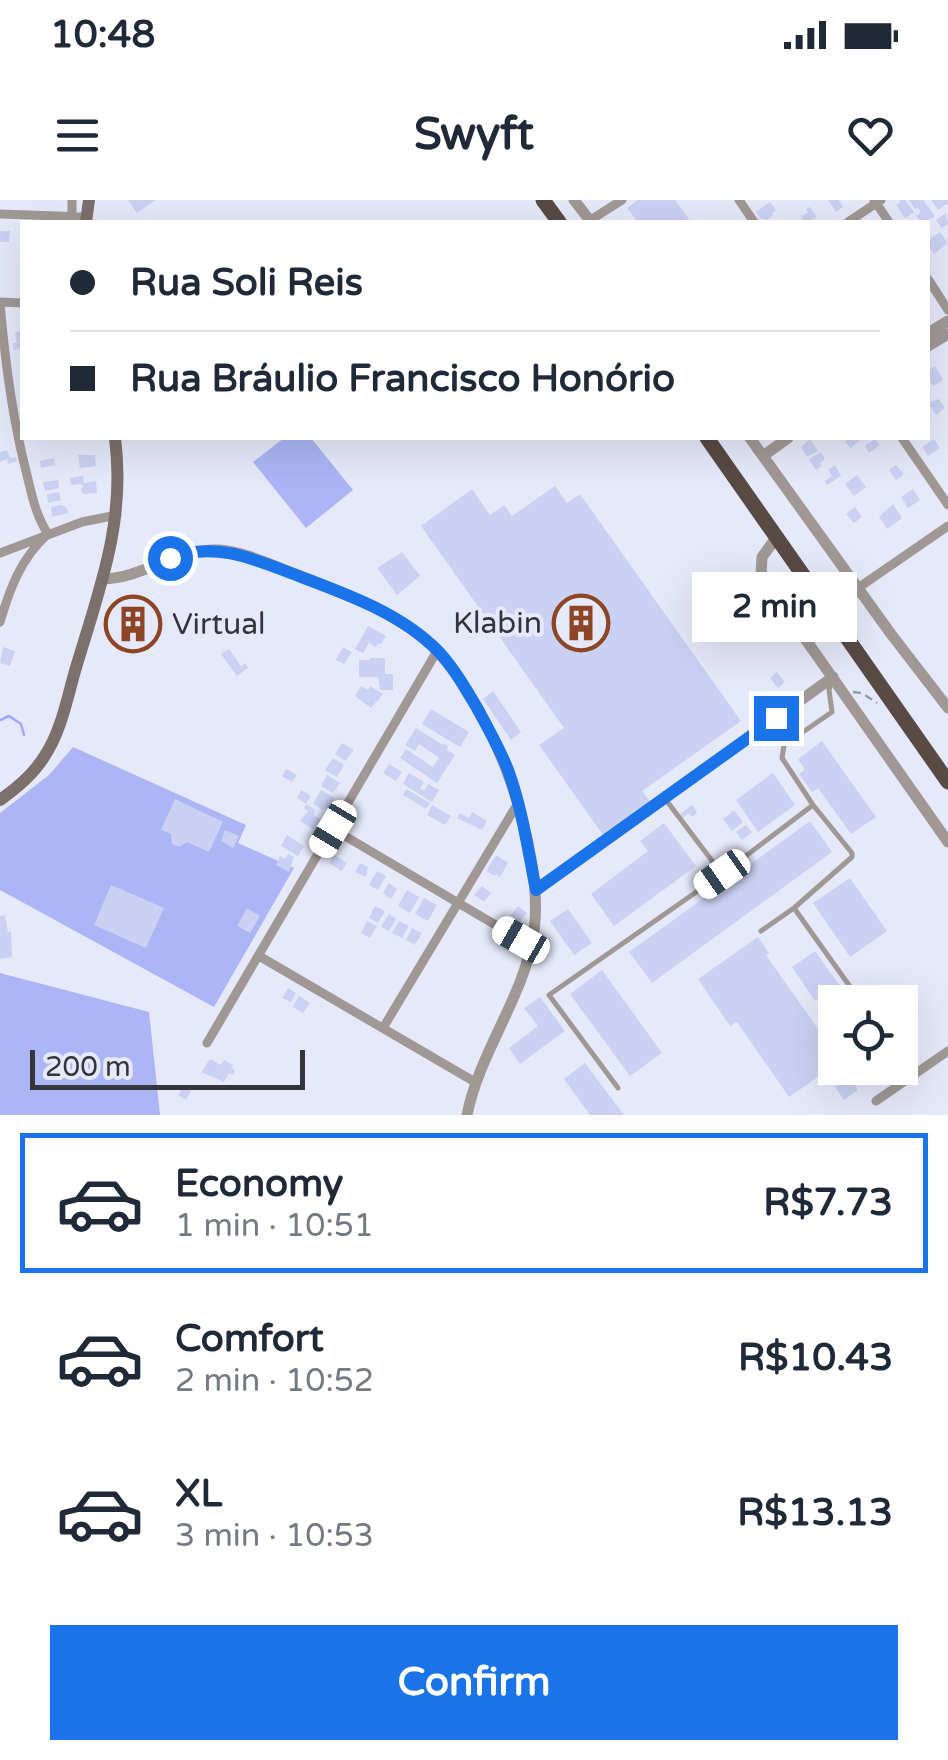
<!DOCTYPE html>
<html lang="en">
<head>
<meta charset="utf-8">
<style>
  :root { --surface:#fff; --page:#f6f6f7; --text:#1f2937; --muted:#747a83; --line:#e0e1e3; --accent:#1a73e8 }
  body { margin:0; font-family:"Varela Round",sans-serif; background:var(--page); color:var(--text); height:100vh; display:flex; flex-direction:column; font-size:38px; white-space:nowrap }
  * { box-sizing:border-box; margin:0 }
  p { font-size:32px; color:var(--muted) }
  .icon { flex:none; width:55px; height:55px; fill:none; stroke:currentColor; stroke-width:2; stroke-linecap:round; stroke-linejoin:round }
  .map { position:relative; height:915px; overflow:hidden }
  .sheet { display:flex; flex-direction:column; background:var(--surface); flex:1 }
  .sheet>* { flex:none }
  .top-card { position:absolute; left:20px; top:20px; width:910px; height:220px; border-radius:0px; box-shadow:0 10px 40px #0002; display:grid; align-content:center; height:220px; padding:0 50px; background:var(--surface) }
  .fabs { position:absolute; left:818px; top:785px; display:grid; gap:20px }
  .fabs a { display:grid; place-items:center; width:100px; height:100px; border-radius:0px; background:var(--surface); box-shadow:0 10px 40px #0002; font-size:50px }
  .scale { position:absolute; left:30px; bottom:25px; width:275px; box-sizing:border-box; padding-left:10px; border:5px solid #34353c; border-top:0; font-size:28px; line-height:35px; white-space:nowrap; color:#34353c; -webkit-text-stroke:8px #e6e9fa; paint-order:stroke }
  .end { position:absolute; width:45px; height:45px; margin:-22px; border:12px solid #1a73e8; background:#fff; box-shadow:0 0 0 5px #fff }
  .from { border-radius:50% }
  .bubble { position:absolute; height:70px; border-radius:0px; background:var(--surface); box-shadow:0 10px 40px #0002; font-size:32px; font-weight:800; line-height:70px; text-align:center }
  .car { position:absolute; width:30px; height:60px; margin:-30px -15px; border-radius:12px; box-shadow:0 0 8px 2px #0007; background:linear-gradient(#fff 24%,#345 0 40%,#fff 0 76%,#345 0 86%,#fff 0) }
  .top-card b { display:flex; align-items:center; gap:35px; height:95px; font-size:38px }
  .top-card b+b { border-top:2px solid var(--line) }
  .top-card i { width:25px; height:25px; background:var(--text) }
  ul { padding:18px 0 0; list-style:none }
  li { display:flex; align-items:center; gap:30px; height:140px; margin:0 20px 15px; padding:0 30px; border:5px solid transparent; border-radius:0px }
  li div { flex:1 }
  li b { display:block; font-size:38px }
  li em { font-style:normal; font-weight:800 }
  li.current { border-color:var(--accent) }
  li>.icon { width:90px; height:90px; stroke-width:1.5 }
  .cta { display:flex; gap:20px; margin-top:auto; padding:20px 50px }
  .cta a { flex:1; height:115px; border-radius:0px; background:var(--accent); color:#fff; font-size:40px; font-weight:800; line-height:115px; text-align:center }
  .status { display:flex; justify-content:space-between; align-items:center; height:70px; padding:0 50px; background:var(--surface); direction:ltr }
  .status svg { height:28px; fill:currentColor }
  header { display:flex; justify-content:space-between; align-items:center; height:130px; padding:0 50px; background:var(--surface); font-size:45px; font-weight:800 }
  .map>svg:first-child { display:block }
  .green { fill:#acb5f5 }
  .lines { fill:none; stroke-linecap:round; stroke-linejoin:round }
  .stream { stroke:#9ea9fc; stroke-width:2.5 }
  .building { fill:#cbd1f3 }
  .path { stroke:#9a9da9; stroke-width:2.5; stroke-dasharray:8 5; stroke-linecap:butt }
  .service { stroke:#a09895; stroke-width:5 }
  .minor { stroke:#a09895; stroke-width:9 }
  .tertiary { stroke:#a09895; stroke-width:11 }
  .secondary { stroke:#7c706c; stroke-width:12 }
  .trunk { stroke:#584a44; stroke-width:15 }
  .route { stroke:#1a73e8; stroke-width:12 }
  .labels { text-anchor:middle; stroke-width:8; stroke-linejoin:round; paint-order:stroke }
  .poi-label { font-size:30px; fill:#34353c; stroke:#e6e9fa; text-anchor:end }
</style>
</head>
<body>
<div class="status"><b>10:48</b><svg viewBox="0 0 49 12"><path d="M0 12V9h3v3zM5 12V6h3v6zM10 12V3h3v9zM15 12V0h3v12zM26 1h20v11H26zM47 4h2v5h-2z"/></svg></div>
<header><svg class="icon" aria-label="menu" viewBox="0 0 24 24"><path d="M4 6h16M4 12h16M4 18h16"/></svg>Swyft<svg class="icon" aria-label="heart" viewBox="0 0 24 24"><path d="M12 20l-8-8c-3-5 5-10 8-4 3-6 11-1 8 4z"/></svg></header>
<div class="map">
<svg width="948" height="915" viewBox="0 0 948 915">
  <rect width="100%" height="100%" fill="#e6e9fa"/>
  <path class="green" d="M284 238H311L353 290 306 328 253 262Z
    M73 547 246 625 238 643 294 668 214 807 0 690V613L49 575Z
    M0 773 149 812 160 915H0Z"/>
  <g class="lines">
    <path class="stream" d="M0 520 9 516 21 524 24 535"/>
  </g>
  <path class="building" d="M128 0H156L137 13Z
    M638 0H675L691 22H638L627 8Z
    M828 0H839L843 7 836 12Z
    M899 0H905L914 12 905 18 896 5 901 2Z
    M909 0H923L935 16 925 22H920L916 16 921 12 918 8 915 9Z
    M931 0H948V3L938 10Z
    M770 2 776 10 772 13 773 15 765 21 763 18 761 19 756 12Z
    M810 7 817 17 812 20 814 22H805L801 17 808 12 806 9Z
    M946 13 948 24 942 28 936 20Z
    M0 31H10L9 42H0Z
    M940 32 948 43 934 54 928 46V40Z
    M22 131V149L14 150 13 143H17L15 132Z
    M935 166 943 180 933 186 928 178V171Z
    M939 199 945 208 936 215 928 203Z
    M850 238H862L851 248 845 242Z
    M810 239 818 251 807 257 801 247Z
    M875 239 880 245 869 253 865 246Z
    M934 239 940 248 928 256 922 247Z
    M7 250 10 258 16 257 17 261 8 264 7 259 0 262V252Z
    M821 252 825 259 820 263 822 266 816 270 809 259Z
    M78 255H95L96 266 80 268Z
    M54 258 55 265 41 268 40 261Z
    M835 265 841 276 827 285 825 281 832 276 828 270Z
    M896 265 904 274 896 280 889 270Z
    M857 275 866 287 854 296 845 284Z
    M83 276 84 283 96 281 97 293 83 294 81 289 83 288 82 284 71 285 70 278Z
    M58 280 59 288 45 291 43 282Z
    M555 286 567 303 580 294 741 521 642 591 650 602 603 635 539 545 564 528 421 326 472 289 490 315 504 305 512 316Z
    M913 289 920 300 908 308 901 297Z
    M59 292 61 300 48 303 47 294Z
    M893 304 902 318 887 329 879 317Z
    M61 305 67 308 68 313 52 317 51 307Z
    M855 307 862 317 854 323 846 314Z
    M402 352 420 376 397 395 377 368Z
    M138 404 146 407 142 418 146 419 141 430 137 428 131 443 123 439 125 435 118 432 129 406 136 409Z
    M368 426 386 436 381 444 378 443 376 447 369 443 363 453 355 449Z
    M3 447 15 451 10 466 0 463Z
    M343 447 352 452 344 464 336 460Z
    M229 449 241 466 245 463 248 468 237 476 221 454Z
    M370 458H385V474H393V490H380L378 477H359V460H370Z
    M777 472 785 482 778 488 770 478Z
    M361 486 368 490 370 486 383 494 371 508 355 496Z
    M493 491 521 532 511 540 483 499Z
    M431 509 469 532 460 547 422 524Z
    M416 528 443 545 444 543 448 546 447 550 455 555 437 583 400 558 406 549 433 567 439 558 419 544 415 551 405 545Z
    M822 541 876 617 851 634 818 588 812 592 799 574 805 570 798 559Z
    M342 543 354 550 345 561 335 554Z
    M333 558 344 565 337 577 325 570Z
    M389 564 402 572 396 581 383 573Z
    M286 569 297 575 292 582 282 576Z
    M409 573 424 582 420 588 424 591 428 584 439 590 432 602 403 584Z
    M773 573 795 605 758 632 736 600Z
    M327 575 340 583 333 593 321 586Z
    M406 589 430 603 426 609 403 595Z
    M301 590 311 596 306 604 316 610 313 615 321 619 314 630 300 621 308 611 304 608 306 604 297 598Z
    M321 590 335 598 328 609 324 607 323 610 313 604Z
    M175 599 223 622 209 652 187 642 179 647 172 644 171 634 161 630Z
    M432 605 451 616 445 625 427 615Z
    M692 605 697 613 692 617 689 613 683 618 680 614Z
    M734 610 743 622 732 631 723 619Z
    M472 612 487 621 482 630 457 618 460 613 469 618Z
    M810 621 832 652 652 783 629 752 715 690 719 696 734 685 730 679Z
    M664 623 696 666 614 726 591 694 648 651 640 641Z
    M746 625 752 632 742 640 736 632Z
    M225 630 239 636 233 648 221 641Z
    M287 635 304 646 298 656 281 646Z
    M288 654 294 657 289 672 276 665 280 656 285 659Z
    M334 655 347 663 342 671 329 663Z
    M496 655 508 663 500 677 496 674 495 676 486 671Z
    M360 663 368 667 366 677 355 672Z
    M377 671 386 676 378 690 369 685Z
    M850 678 887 731 850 757 813 703Z
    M389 683 397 689 391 699 383 693Z
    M111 685 164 708 146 748 94 725Z
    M482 686 491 693 484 702 474 695Z
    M407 690 419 697 410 713 398 706Z
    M424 698 437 705 428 721 415 714Z
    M375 706 385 711 378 723 369 718Z
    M518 706 527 713 520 722 511 715Z
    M247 708 260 716 250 733 237 726Z
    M568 709 592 743 574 755 550 721Z
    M389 714 396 719 389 731 381 727Z
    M5 715 8 732 11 731 12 757 0 759V716Z
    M367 721 377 726 370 738 361 733Z
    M399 721 409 726 402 738 392 733Z
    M412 728 422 733 415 745 406 740Z
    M758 737 769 753 766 755 835 853V865L789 897 737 822 730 826 698 779Z
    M815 751 839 785 815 801 792 767Z
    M602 770 662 853 630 876 570 794Z
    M288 788 296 793 291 802 282 798Z
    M299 796 310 803 303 813 293 807Z
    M540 797 565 831 520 864 509 848 538 826 524 808Z
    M210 859 221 865 224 860 233 865 231 868 235 871 233 875 229 873 224 882 201 872Z
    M585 863 624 915H590L564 879Z
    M869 868H893L877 879Z
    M849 877 858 890 844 900 835 887Z
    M184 886 191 891 186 900 178 895Z"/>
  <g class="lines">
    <path class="path" d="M853 492 862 493 877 503"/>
    <path class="service" d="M666 600 722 674
      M794 708 861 802
      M761 731 794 708 852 657V653L813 605 782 558 784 545 832 512 829 490 832 480
      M900 858 902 861
      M618 888 549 795 722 674 813 605"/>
    <path class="minor" d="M72 0V16
      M739 0 754 22
      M874 0 889 22
      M0 14 86 17
      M589 21 622 0
      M848 22 881 0
      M928 79 948 110
      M0 102 22 103
      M0 103C5 162 12 218 27 275 32 296 36 316 48 334 21 358 10 388 0 422
      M902 238 948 305
      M0 353 82 322 117 315
      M858 388 948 326
      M333 629 531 746
      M259 756 475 882
      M383 828 518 603
      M207 843 437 451
      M876 901 948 851"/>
    <path class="tertiary" d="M574 0 591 22
      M928 133 948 121
      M928 146 948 134
      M750 238 891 434 948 508
      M763 256 788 238
      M776 338 762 357 761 376 948 642
      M103 379C144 378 177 348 219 350 246 352 273 366 298 375 345 393 402 414 437 451 494 509 545 651 534 731 525 796 480 850 467 915
      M536 690 833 477"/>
    <path class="secondary" d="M86 22 89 0
      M0 600C17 588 33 575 44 557 61 532 67 499 75 471 99 390 126 323 115 238"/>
    <path class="trunk" d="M543 0 559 22
      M707 238 948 582"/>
  </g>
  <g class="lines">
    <path class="route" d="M170 358C215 341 254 359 296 375 344 393 401 413 438 451 454 468 465 488 477 508 488 528 500 549 508 570 522 608 528 650 536 690L776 518"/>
  </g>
  <defs>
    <g id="building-ring" transform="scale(2.875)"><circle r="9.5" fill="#e6e9fa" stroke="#8d4525" stroke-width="1.5"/><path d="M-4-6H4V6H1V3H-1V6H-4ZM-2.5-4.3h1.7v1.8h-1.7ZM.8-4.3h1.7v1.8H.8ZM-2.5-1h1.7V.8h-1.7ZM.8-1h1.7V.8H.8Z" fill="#8d4525"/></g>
  </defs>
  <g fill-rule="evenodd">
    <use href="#building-ring" x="581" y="423"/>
    <use href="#building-ring" x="133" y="424"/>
  </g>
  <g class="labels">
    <g class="poi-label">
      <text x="542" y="433">Klabin</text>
      <text x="172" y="434" text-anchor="start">Virtual</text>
    </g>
  </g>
</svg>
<div class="fabs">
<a><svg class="icon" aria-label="locate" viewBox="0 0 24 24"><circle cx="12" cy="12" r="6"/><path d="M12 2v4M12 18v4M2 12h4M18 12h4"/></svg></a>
</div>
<div class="scale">200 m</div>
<i class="end from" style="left:170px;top:358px"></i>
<i class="end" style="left:776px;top:518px"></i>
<div class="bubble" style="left:692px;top:372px;width:165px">2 min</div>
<i class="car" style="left:333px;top:629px;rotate:211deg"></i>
<i class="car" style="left:722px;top:674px;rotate:235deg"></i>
<i class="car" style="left:521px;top:740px;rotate:300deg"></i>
<div class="top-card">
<b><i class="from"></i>Rua Soli Reis</b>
<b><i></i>Rua Bráulio Francisco Honório</b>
</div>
</div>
<section class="sheet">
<ul>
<li class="current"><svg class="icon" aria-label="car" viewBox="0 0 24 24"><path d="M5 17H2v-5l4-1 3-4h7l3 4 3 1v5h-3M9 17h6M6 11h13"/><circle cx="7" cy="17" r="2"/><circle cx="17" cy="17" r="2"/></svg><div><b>Economy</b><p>1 min · 10:51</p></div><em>R$7.73</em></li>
<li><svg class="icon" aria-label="car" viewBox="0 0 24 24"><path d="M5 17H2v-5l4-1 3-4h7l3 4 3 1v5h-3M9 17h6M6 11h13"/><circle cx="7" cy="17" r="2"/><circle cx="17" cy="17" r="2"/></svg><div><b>Comfort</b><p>2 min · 10:52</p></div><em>R$10.43</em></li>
<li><svg class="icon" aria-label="car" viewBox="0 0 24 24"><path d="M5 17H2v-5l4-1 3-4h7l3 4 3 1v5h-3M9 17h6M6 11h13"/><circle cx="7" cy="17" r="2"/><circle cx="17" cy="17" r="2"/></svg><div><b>XL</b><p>3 min · 10:53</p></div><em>R$13.13</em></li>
</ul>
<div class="cta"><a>Confirm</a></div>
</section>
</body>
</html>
